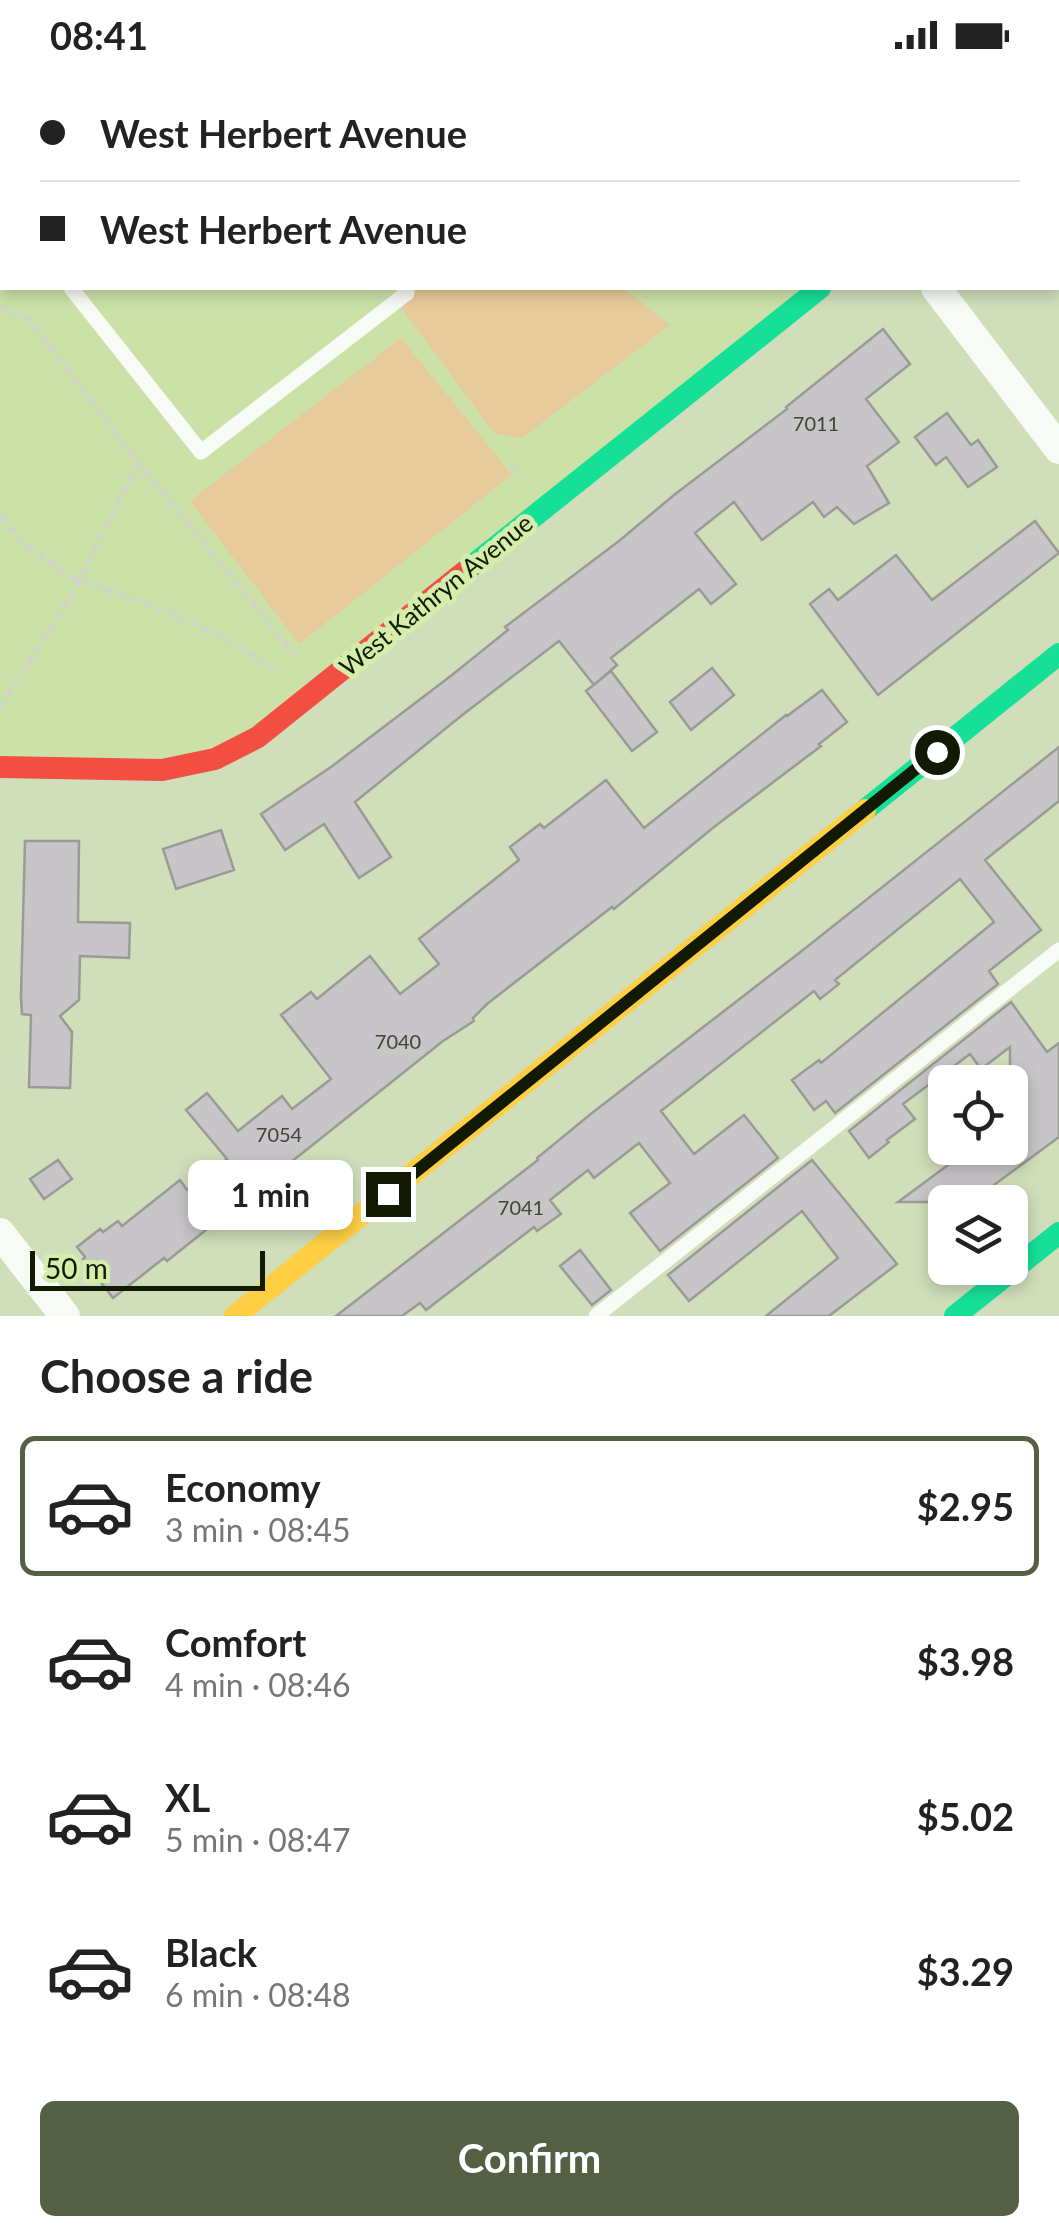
<!DOCTYPE html>
<html lang="en">
<head>
<meta charset="utf-8">
<style>
  :root { --surface:#fff; --page:#f2f2f2; --text:#222; --muted:#767676; --line:#e0e0e0; --accent:#545f43 }
  body { margin:0; font-family:Lato,sans-serif; background:var(--page); color:var(--text); height:100vh; display:flex; flex-direction:column; font-size:38px; white-space:nowrap }
  * { box-sizing:border-box; margin:0 }
  p { font-size:32px; color:var(--muted) }
  .icon { flex:none; width:55px; height:55px; fill:none; stroke:currentColor; stroke-width:2; stroke-linecap:round; stroke-linejoin:round }
  .map { position:relative; height:1246px; overflow:hidden }
  .sheet { display:flex; flex-direction:column; background:var(--surface); flex:1 }
  .sheet>* { flex:none }
  .hud { position:absolute; left:0px; top:0px; width:1060px; height:220px; box-shadow:0 5px 15px #0003; display:grid; align-content:center; height:220px; padding:0 40px; background:var(--surface) }
  .tools { position:absolute; left:928px; top:995px; display:grid; gap:20px }
  .tools a { display:grid; place-items:center; width:100px; height:100px; border-radius:15px; background:var(--surface); box-shadow:0 5px 15px #0003; font-size:50px }
  .scale { position:absolute; left:30px; bottom:25px; width:235px; box-sizing:border-box; padding-left:10px; border:5px solid #121a03; border-top:0; font-size:28px; line-height:35px; white-space:nowrap; color:#121a03; -webkit-text-stroke:8px #d4edab; paint-order:stroke }
  .end { position:absolute; width:45px; height:45px; margin:-22px; border:12px solid #121a03; background:#fff; box-shadow:0 0 0 5px #fff }
  .from { border-radius:50% }
  .bubble { position:absolute; height:70px; border-radius:15px; background:var(--surface); box-shadow:0 5px 15px #0003; font-size:32px; font-weight:700; line-height:70px; text-align:center }
  .hud b { display:flex; align-items:center; gap:35px; height:95px; font-size:38px }
  .hud b+b { border-top:2px solid var(--line) }
  .hud i { width:25px; height:25px; background:var(--text) }
  ul { padding:0; list-style:none }
  li { display:flex; align-items:center; gap:30px; height:140px; margin:0 20px 15px; padding:0 20px; border:5px solid transparent; border-radius:15px }
  li div { flex:1 }
  li b { display:block; font-size:38px }
  li em { font-style:normal; font-weight:700 }
  li.current { border-color:var(--accent) }
  li>.icon { width:90px; height:90px; stroke-width:1.5 }
  h2 { padding:0 40px; font-size:45px; line-height:120px }
  .button { display:flex; gap:20px; margin-top:auto; padding:20px 40px }
  .button a { flex:1; height:115px; border-radius:15px; background:var(--accent); color:#fff; font-size:40px; font-weight:700; line-height:115px; text-align:center }
  .status { display:flex; justify-content:space-between; align-items:center; height:70px; padding:0 50px; background:var(--surface); direction:ltr }
  .status svg { height:28px; fill:currentColor }
  .map>svg:first-child { display:block }
  .built { fill:#cce1a8 }
  .green { fill:#e7cb9a }
  .building { fill:#c8c5c8; stroke:#9a9b96; stroke-width:2.5 }
  .lines { fill:none; stroke-linecap:round; stroke-linejoin:round }
  .path { stroke:#d1d5c9; stroke-width:5; stroke-dasharray:8 5; stroke-linecap:butt }
  .lane { stroke:#f8faf5; stroke-width:15 }
  .street { stroke:#f8faf5; stroke-width:30 }
  .fast { stroke:#16e098; stroke-width:22 }
  .slow { stroke:#ffcf43; stroke-width:22 }
  .jam { stroke:#f24e42; stroke-width:22 }
  .route { stroke:#121a03; stroke-width:12 }
  .labels { text-anchor:middle; stroke-width:10; stroke-linejoin:round; paint-order:stroke }
  .number-label { font-size:20px; fill:#404534 }
  .street-label { font-size:25px; fill:#121a03; stroke:#d4edab }
</style>
</head>
<body>
<div class="status"><b>08:41</b><svg viewBox="0 0 49 12"><path d="M0 12V9h3v3zM5 12V6h3v6zM10 12V3h3v9zM15 12V0h3v12zM26 1h20v11H26zM47 4h2v5h-2z"/></svg></div>
<div class="map">
<svg width="1059" height="1246" viewBox="0 0 1059 1246">
  <rect width="100%" height="100%" fill="#d0deba"/>
  <path class="built" d="M0 0H766L768 2H2V218H820L215 689 0 697Z"/>
  <path class="green" d="M419 218H623L670 255 522 368 495 364 396 231Z
    M401 268 512 405 299 574 190 431Z"/>
  <path class="building" d="M883 259 910 294 866 329 899 372 867 396 889 433 854 454 837 437 824 447 813 432 762 470 734 432 695 463 736 514 711 534 699 519 611 588 617 595 594 615 559 571 461 646 355 732 391 787 359 808 324 754 285 780 261 744 331 697 452 605 508 560 505 557 619 471 674 425 787 339 786 337Z
    M947 343 971 375 978 370 997 397 968 417 946 387 936 395 915 367Z
    M1035 451 1059 483 878 625 810 534 829 519 838 530 896 485 932 530Z
    M712 598 734 625 691 660 670 632Z
    M611 601 657 662 632 681 586 621Z
    M822 620 847 652 819 674 821 676 714 757 614 839 612 837 487 934 473 948 474 951 443 971 167 1191 164 1188 113 1228 83 1189 85 1187 77 1177 100 1159 103 1162 118 1151 122 1156 180 1110 187 1120 227 1089 186 1040 207 1023 238 1061 282 1026 292 1039 331 1009 281 945 311 922 317 929 370 886 400 924 439 894 419 869 519 790 510 777 540 754 544 758 606 710 644 758 786 645 787 646Z
    M1059 677V731L985 790 1041 860 989 901 998 914 835 1043 826 1031 814 1040 792 1010 819 990 821 993 994 852 960 809 835 910 839 914 820 929 814 921 661 1041 694 1084 744 1045 778 1088 660 1181 630 1143 670 1113 639 1073 594 1108 588 1100 550 1130 561 1144 537 1161 534 1157 426 1240 420 1233 402 1246H336L538 1090 537 1088 592 1043 803 880Z
    M221 760 234 800 176 819 163 779Z
    M25 771H79L78 852 130 853 129 888 80 886 79 930 60 946 72 962 70 1018 29 1017 31 945 22 944 21 927Z
    M1011 932 1047 982 1059 973V1067L971 1132H898L971 1078H1010V977L981 999 970 984 903 1034 915 1049 887 1070 889 1072 869 1088 849 1061Z
    M58 1090 72 1109 44 1129 30 1109Z
    M812 1090 897 1194 829 1246H766L838 1188 802 1141 689 1231 668 1205Z
    M580 1180 611 1220 592 1235 560 1196Z"/>
  <g class="lines">
    <path class="path" d="M0 237 30 251 138 393 295 584
      M510 396 519 407
      M0 447 26 474 68 505 162 540 227 569 274 600
      M0 637 72 524 138 393"/>
    <path class="lane" d="M245 2 248 0
      M0 127 2 130
      M71 218 201 382 407 223 403 218
      M596 1246 1059 880"/>
    <path class="street" d="M766 0 768 2
      M936 218 1059 379
      M0 1163 65 1246"/>
    <path class="fast" d="M468 499 820 218
      M865 740 1059 584
      M955 1246 1059 1163"/>
    <path class="slow" d="M235 1246 865 740"/>
    <path class="jam" d="M0 697 162 700 215 689 258 667 468 499"/>
  </g>
  <g class="lines">
    <path class="route" d="M388 1124 937 682"/>
  </g>
  <g class="labels">
    <g class="number-label">
      <text x="816" y="361">7011</text>
      <text x="398" y="979">7040</text>
      <text x="279" y="1072">7054</text>
      <text x="521" y="1145">7041</text>
    </g>
    <g class="street-label">
      <text transform="translate(436 525) rotate(-39)" y="9">West Kathryn Avenue</text>
    </g>
  </g>
</svg>
<div class="tools">
<a><svg class="icon" aria-label="locate" viewBox="0 0 24 24"><circle cx="12" cy="12" r="6"/><path d="M12 2v4M12 18v4M2 12h4M18 12h4"/></svg></a>
<a><svg class="icon" aria-label="layers" viewBox="0 0 24 24"><path d="M12 4l9 5-9 5-9-5zM3 14l9 5 9-5"/></svg></a>
</div>
<div class="scale">50 m</div>
<i class="end from" style="left:937px;top:682px"></i>
<i class="end" style="left:388px;top:1124px"></i>
<div class="bubble" style="left:188px;top:1090px;width:165px">1 min</div>
<div class="hud">
<b><i class="from"></i>West Herbert Avenue</b>
<b><i></i>West Herbert Avenue</b>
</div>
</div>
<section class="sheet">
<h2>Choose a ride</h2>
<ul>
<li class="current"><svg class="icon" aria-label="car" viewBox="0 0 24 24"><path d="M5 17H2v-5l4-1 3-4h7l3 4 3 1v5h-3M9 17h6M6 11h13"/><circle cx="7" cy="17" r="2"/><circle cx="17" cy="17" r="2"/></svg><div><b>Economy</b><p>3 min · 08:45</p></div><em>$2.95</em></li>
<li><svg class="icon" aria-label="car" viewBox="0 0 24 24"><path d="M5 17H2v-5l4-1 3-4h7l3 4 3 1v5h-3M9 17h6M6 11h13"/><circle cx="7" cy="17" r="2"/><circle cx="17" cy="17" r="2"/></svg><div><b>Comfort</b><p>4 min · 08:46</p></div><em>$3.98</em></li>
<li><svg class="icon" aria-label="car" viewBox="0 0 24 24"><path d="M5 17H2v-5l4-1 3-4h7l3 4 3 1v5h-3M9 17h6M6 11h13"/><circle cx="7" cy="17" r="2"/><circle cx="17" cy="17" r="2"/></svg><div><b>XL</b><p>5 min · 08:47</p></div><em>$5.02</em></li>
<li><svg class="icon" aria-label="car" viewBox="0 0 24 24"><path d="M5 17H2v-5l4-1 3-4h7l3 4 3 1v5h-3M9 17h6M6 11h13"/><circle cx="7" cy="17" r="2"/><circle cx="17" cy="17" r="2"/></svg><div><b>Black</b><p>6 min · 08:48</p></div><em>$3.29</em></li>
</ul>
<div class="button"><a>Confirm</a></div>
</section>
</body>
</html>
